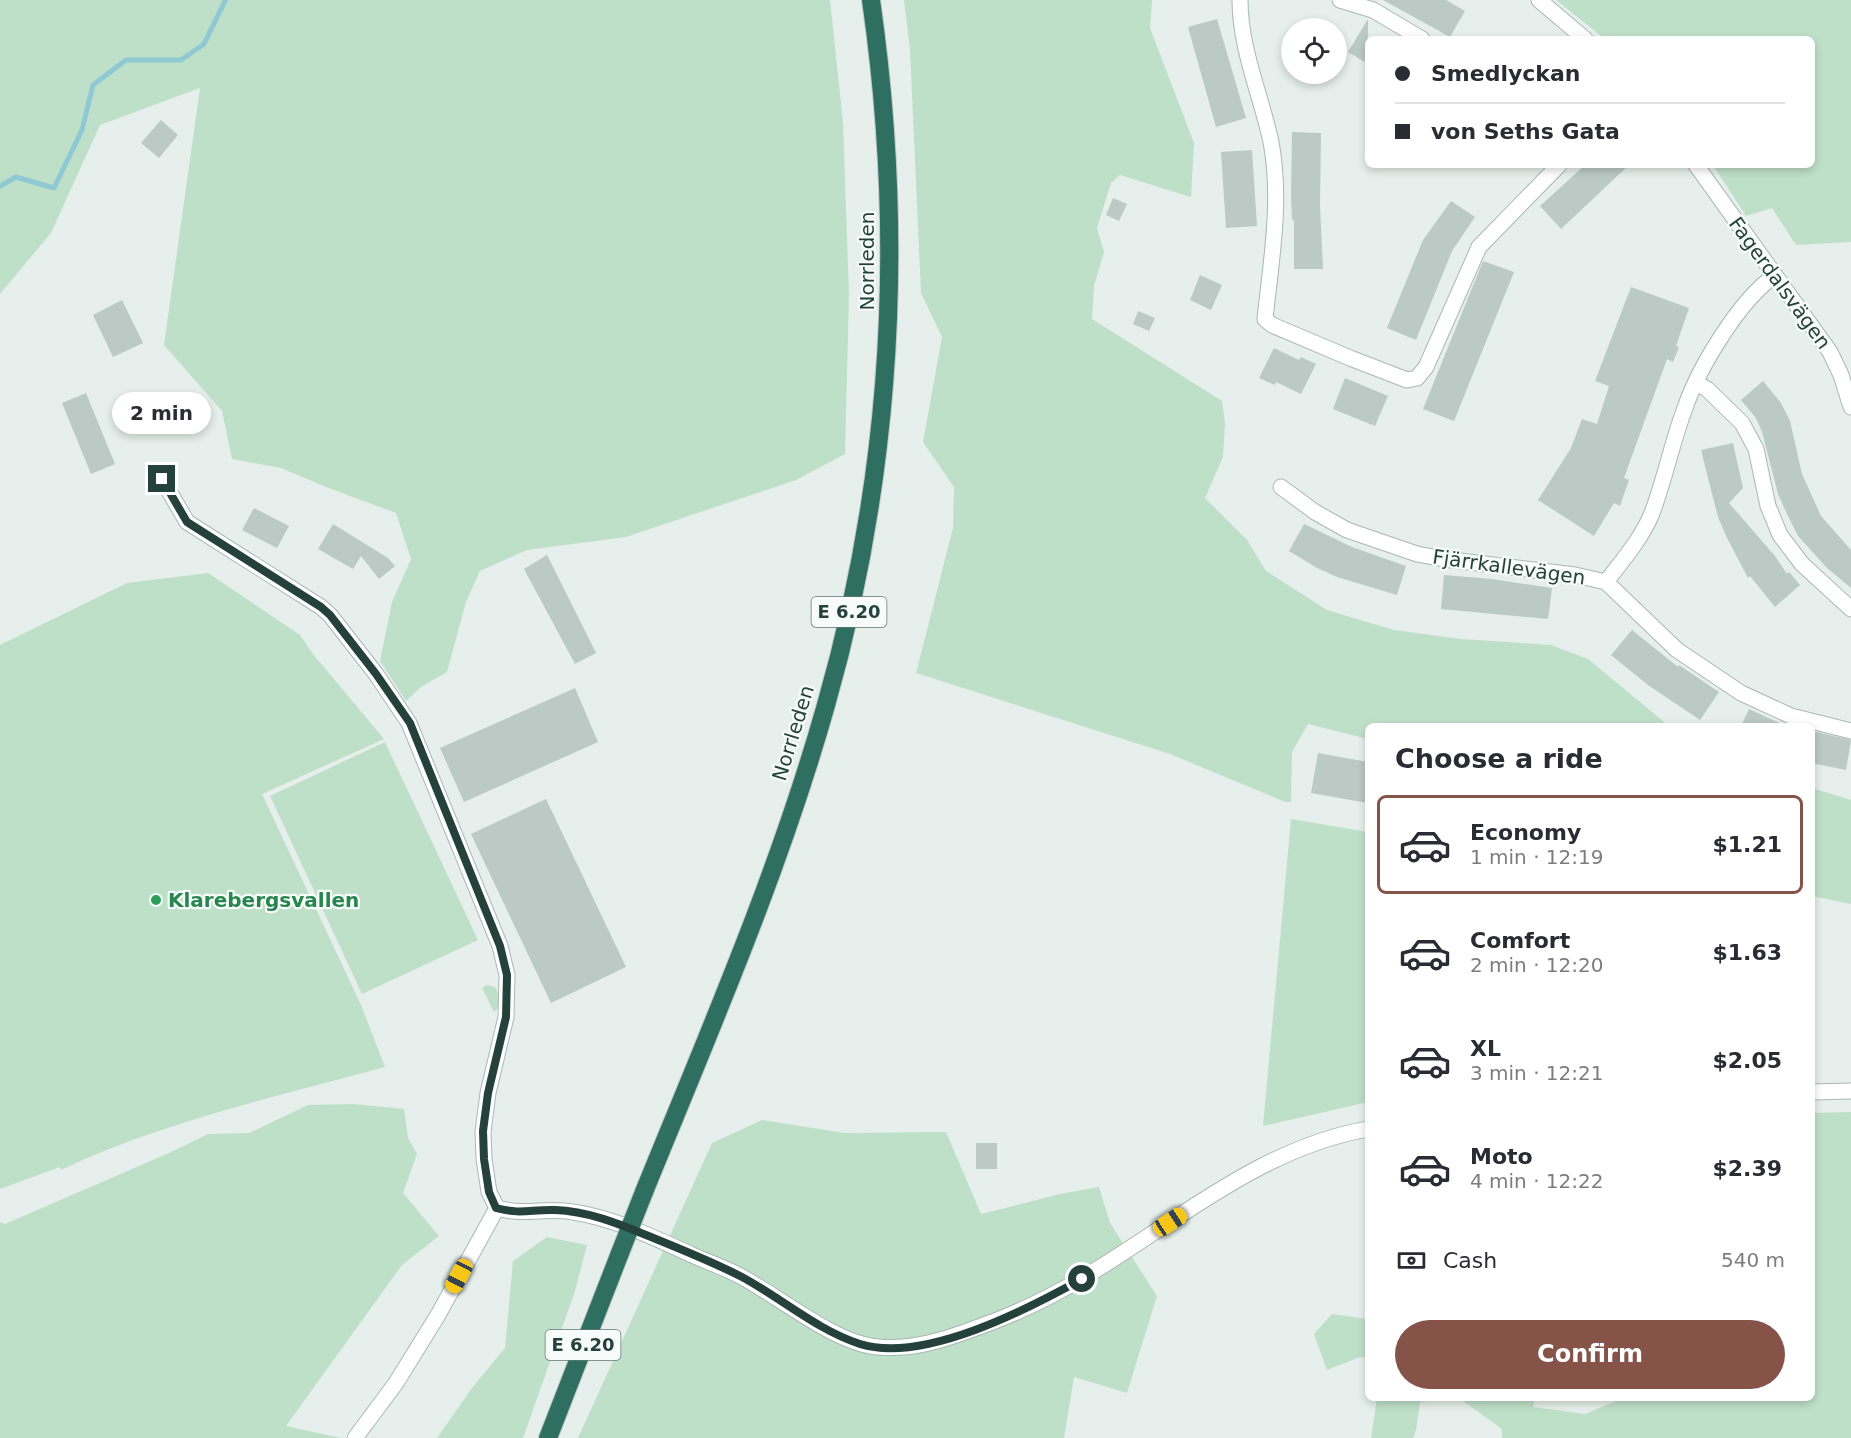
<!DOCTYPE html>
<html lang="en">
<head>
<meta charset="utf-8">
<style>
  :root { --surface:#fff; --page:#f2f2f3; --text:#2b2b33; --muted:#7c7c81; --line:#e1e1e2; --accent:#855347 }
  body { margin:0; font-family:"DejaVu Sans",sans-serif; background:var(--page); color:var(--text); height:100vh; display:flex; flex-direction:column; font-size:22px; white-space:nowrap }
  * { box-sizing:border-box; margin:0 }
  p { font-size:20px; color:var(--muted) }
  .icon { flex:none; width:33px; height:33px; fill:none; stroke:currentColor; stroke-width:2; stroke-linecap:round; stroke-linejoin:round }
  .map { position:relative; flex:1; overflow:hidden }
  .sheet { position:absolute; left:1365px; top:723px; width:450px; height:678px; display:flex; flex-direction:column; background:var(--surface); border-radius:9px; box-shadow:0 3px 9px #0003 }
  .sheet>* { flex:none }
  .hud { position:absolute; left:1365px; top:36px; width:450px; height:132px; border-radius:9px; box-shadow:0 3px 9px #0003; display:grid; align-content:center; height:132px; padding:0 30px; background:var(--surface) }
  .controls { position:absolute; left:1281px; top:18px; display:grid; gap:12px }
  .controls a { display:grid; place-items:center; width:66px; height:66px; border-radius:50%; background:var(--surface); box-shadow:0 3px 9px #0003; font-size:30px }
  .end { position:absolute; width:27px; height:27px; margin:-14px; border:8px solid #24423a; background:#fff; box-shadow:0 0 0 3px #fff }
  .from { border-radius:50% }
  .bubble { position:absolute; height:42px; border-radius:21px; background:var(--surface); box-shadow:0 3px 9px #0003; font-size:20px; font-weight:800; line-height:42px; text-align:center }
  .car { position:absolute; width:18px; height:36px; margin:-18px -9px; border-radius:8px; box-shadow:0 0 4px 2px #0007; background:linear-gradient(#f5c518 24%,#345 0 40%,#f5c518 0 76%,#345 0 86%,#f5c518 0) }
  .hud b { display:flex; align-items:center; gap:21px; height:57px; font-size:22px }
  .hud b+b { border-top:2px solid var(--line) }
  .hud i { width:15px; height:15px; background:var(--text) }
  ul { padding:0; list-style:none }
  li { display:flex; align-items:center; gap:18px; height:99px; margin:0 12px 9px; padding:0 18px; border:3px solid transparent; border-radius:9px }
  li div { flex:1 }
  li b { display:block; font-size:22px }
  li em { font-style:normal; font-weight:800 }
  li.active { border-color:var(--accent) }
  li>.icon { width:54px; height:54px; stroke-width:1.5 }
  h2 { padding:0 30px; font-size:27px; line-height:72px }
  .pay { display:flex; align-items:center; gap:15px; height:66px; padding:0 30px; font-size:22px }
  .pay p { margin-inline-start:auto }
  .action { display:flex; gap:12px; margin-top:auto; padding:12px 30px }
  .action a { flex:1; height:69px; border-radius:36px; background:var(--accent); color:#fff; font-size:24px; font-weight:800; line-height:69px; text-align:center }
  .map>svg:first-child { display:block }
  .green { fill:#bfe0c8 }
  .lines { fill:none; stroke-linecap:round; stroke-linejoin:round }
  .stream { stroke:#8ec9d4; stroke-width:5 }
  .building { fill:#bbcac4 }
  .street-casing { stroke:#a8b8b2; stroke-width:17 }
  .highway-casing { stroke:#c2cac8; stroke-width:20 }
  .street { stroke:#fff; stroke-width:15 }
  .highway { stroke:#2f6f62; stroke-width:18 }
  .highway-bridge-casing { stroke:#c2cac8; stroke-width:20; stroke-linecap:butt }
  .highway-bridge { stroke:#2f6f62; stroke-width:18 }
  .route { stroke:#24423a; stroke-width:8 }
  .leisure-dot { fill:#2e9e5b; stroke:#f7fbf9; stroke-width:2 }
  .labels { text-anchor:middle; stroke-width:4.5; stroke-linejoin:round; paint-order:stroke }
  .shield { fill:#f7fbf9; stroke:#637a73; stroke-width:1.5 }
  .shield-label { font-size:18px; font-weight:bold; fill:#24423a }
  .street-label { font-size:20px; fill:#24423a; stroke:#f7fbf9 }
  .leisure-label { font-size:20px; font-weight:bold; fill:#27864d; stroke:#f7fbf9; text-anchor:start }
</style>
</head>
<body>
<div class="map">
<svg width="1851" height="1438" viewBox="0 0 1851 1438">
  <rect width="100%" height="100%" fill="#e6efeb"/>
  <path class="green" d="M0 0H830L843 122 849 294 845 454 796 480 626 537 527 550 480 571 466 602 447 672 421 687 406 701 380 661 392 602 411 559 396 513 326 487 281 468 232 459 222 411 164 345 200 88 100 125 51 233 0 294Z
    M904 0H1152L1150 28 1194 143 1191 197 1120 175 1111 183 1097 228 1104 252 1094 286 1092 319 1222 401 1225 423 1223 457 1205 498 1247 540 1266 571 1327 610 1394 630 1461 639 1551 645 1588 659 1669 726H1368V739L1308 724 1292 752 1291 802H1285L1170 754 916 673 953 528 954 487 923 442 942 337 921 293 910 50Z
    M1556 0H1851V242L1796 245 1772 208 1746 216 1713 165H1812V39H1605Z
    M208 573 300 635 313 654 384 739 262 794 361 1005 385 1067C276 1097 164 1121 61 1170L60 1167 0 1189V645L127 583Z
    M385 742 478 940 362 994 270 796Z
    M1812 788 1851 800V904L1812 896Z
    M1291 819 1368 832V1102L1263 1126Z
    M487 985 495 987 498 993V1008L494 1012 482 988Z
    M354 1104 404 1109 408 1138 417 1154 403 1193 439 1236 402 1265 286 1426 341 1438H0V1222L5 1224 169 1153 208 1134 249 1133 308 1105Z
    M1851 1112V1438H1502V1429L1459 1398H1535L1533 1407 1585 1414 1623 1398H1812V1113Z
    M762 1120 845 1133 946 1132 981 1214 1060 1194 1099 1187 1110 1223 1157 1296 1127 1393 1074 1377 1064 1438H578L712 1143Z
    M547 1237 587 1245 575 1291 523 1438H437L472 1388 505 1348 513 1261Z
    M1332 1314 1368 1319V1358L1360 1357 1327 1370 1314 1334Z
    M1377 1398H1447L1420 1402 1416 1430 1413 1438H1371Z"/>
  <g class="lines">
    <path class="stream" d="M0 186 16 177 54 188 82 130 93 85 126 60H181L204 44 225 1"/>
  </g>
  <path class="building" d="M1383 0H1446L1465 11 1450 37Z
    M1217 19 1246 118 1216 127 1188 27Z
    M1368 19V64L1348 52Z
    M161 120 178 135 159 158 141 143Z
    M1292 132 1321 133 1320 205 1323 269H1294V220H1292L1291 196Z
    M1252 150 1257 226 1226 228 1221 152Z
    M1585 165H1629L1561 229 1540 206Z
    M1113 198 1127 204 1119 221 1106 215Z
    M1451 201 1475 217 1452 251 1416 340 1387 328 1423 240Z
    M1483 261 1514 272 1454 421 1423 409Z
    M1200 275 1222 285 1211 310 1190 300Z
    M1631 287 1689 308 1676 346 1679 347 1673 362 1667 359 1624 478 1629 480 1620 506 1614 503 1594 536 1538 500 1571 448 1582 419 1597 424 1609 386 1595 381Z
    M122 300 143 343 113 357 93 315Z
    M1138 311 1155 318 1149 331 1133 324Z
    M1274 348 1299 360 1301 357 1316 364 1301 394 1276 382 1275 385 1259 378Z
    M1345 378 1388 396 1375 426 1333 409Z
    M1763 381 1781 403 1790 421 1802 474 1821 516 1851 550V588L1827 568 1798 536 1787 514 1778 494 1762 432 1756 418 1741 400Z
    M86 393 115 464 91 474 62 403Z
    M1733 443 1743 488 1729 503 1775 556 1787 574 1789 572 1800 585 1775 607 1750 576 1748 578 1726 536 1718 517 1705 466 1701 450Z
    M254 508 289 526 277 548 242 530Z
    M333 524 388 558 395 566 379 579 361 556 353 569 318 549Z
    M1304 524 1352 547 1406 566 1397 595 1337 577 1317 568 1289 551Z
    M547 555 596 653 575 664 524 569Z
    M1444 575 1491 579 1552 588 1548 619 1441 609Z
    M1632 630 1678 667 1679 665 1719 692 1700 720 1648 685 1611 655Z
    M575 688 598 742 464 802 440 748Z
    M1749 709 1786 726H1741Z
    M1812 731 1851 740 1846 770 1812 763Z
    M1318 753 1368 762V803L1311 793Z
    M546 799 626 967 551 1003 471 834Z
    M976 1143H997V1169H976Z"/>
  <g class="lines">
    <g class="street-casing">
      <path id="street" d="M1240 0C1240 49 1261 95 1271 142 1282 201 1271 261 1265 319L1272 325 1350 358 1407 380 1417 378 1426 367 1479 247 1559 165
        M1340 0 1373 10 1422 39
        M1539 0 1585 39
        M1696 165 1830 352 1841 375 1851 407
        M1696 383 1707 389 1742 423 1756 449 1768 506 1780 535 1802 564 1851 609
        M162 479 187 522 321 607 330 615 376 674 409 723 500 946 507 975 506 1017 488 1093 483 1132 484 1159 489 1192 497 1208
        M1281 487 1315 512 1347 530 1417 554 1444 559 1575 575 1606 582 1677 650 1741 693 1791 716 1851 731
        M1606 582C1622 561 1642 538 1652 513 1665 479 1672 442 1685 408 1699 367 1739 301 1774 276
        M1812 1092 1851 1091
        M497 1208C525 1216 545 1207 573 1212 613 1218 653 1237 690 1254 707 1262 726 1268 742 1277 781 1298 836 1344 878 1347 913 1350 944 1340 976 1328 1013 1315 1047 1299 1081 1279 1173 1225 1259 1148 1368 1129
        M355 1438 396 1383 438 1315 497 1208"/>
    </g>
    <g class="highway-casing">
      <path id="highway" d="M644 1192C709 1032 779 872 826 705 892 474 905 237 871 0
        M548 1438 620 1253"/>
    </g>
    <use href="#street" class="street"/>
    <use href="#highway" class="highway"/>
    <g class="highway-bridge-casing">
      <path id="highway-bridge" d="M620 1253 644 1192"/>
    </g>
    <use href="#highway-bridge" class="highway-bridge"/>
  </g>
  <g class="lines">
    <path class="route" d="M162 479 187 522 321 607 330 615 376 674 410 723 500 946 507 975 506 1017 488 1093 483 1131 484 1159 489 1192 496 1208C522 1215 531 1209 555 1210 587 1211 617 1223 646 1235 678 1248 711 1261 742 1277 781 1298 817 1330 860 1344 923 1364 1028 1309 1082 1279"/>
  </g>
  <circle class="leisure-dot" cx="156" cy="900" r="6"/>
  <g class="labels">
    <g class="shield">
      <rect x="811.5" y="597" width="75" height="30" rx="4.5"/>
      <rect x="545.5" y="1330" width="75" height="30" rx="4.5"/>
    </g>
    <g class="shield-label">
      <text x="849" y="618">E 6.20</text>
      <text x="583" y="1351">E 6.20</text>
    </g>
    <g class="street-label">
      <text transform="translate(867 261) rotate(-90)" y="7">Norrleden</text>
      <text transform="translate(1780 283) rotate(54)" y="7">Fagerdalsvägen</text>
      <text transform="translate(1509 567) rotate(8)" y="7">Fjärrkallevägen</text>
      <text transform="translate(793 733) rotate(-73)" y="7">Norrleden</text>
    </g>
    <g class="leisure-label">
      <text x="168" y="907">Klarebergsvallen</text>
    </g>
  </g>
</svg>
<div class="controls">
<a><svg class="icon" aria-label="locate" viewBox="0 0 24 24"><circle cx="12" cy="12" r="6"/><path d="M12 2v4M12 18v4M2 12h4M18 12h4"/></svg></a>
</div>
<i class="end from" style="left:1082px;top:1279px"></i>
<i class="end" style="left:162px;top:479px"></i>
<div class="bubble" style="left:112px;top:392px;width:99px">2 min</div>
<i class="car" style="left:1170px;top:1222px;rotate:57deg"></i>
<i class="car" style="left:459px;top:1276px;rotate:208deg"></i>
<div class="hud">
<b><i class="from"></i>Smedlyckan</b>
<b><i></i>von Seths Gata</b>
</div>
<section class="sheet">
<h2>Choose a ride</h2>
<ul>
<li class="active"><svg class="icon" aria-label="car" viewBox="0 0 24 24"><path d="M5 17H2v-5l4-1 3-4h7l3 4 3 1v5h-3M9 17h6M6 11h13"/><circle cx="7" cy="17" r="2"/><circle cx="17" cy="17" r="2"/></svg><div><b>Economy</b><p>1 min · 12:19</p></div><em>$1.21</em></li>
<li><svg class="icon" aria-label="car" viewBox="0 0 24 24"><path d="M5 17H2v-5l4-1 3-4h7l3 4 3 1v5h-3M9 17h6M6 11h13"/><circle cx="7" cy="17" r="2"/><circle cx="17" cy="17" r="2"/></svg><div><b>Comfort</b><p>2 min · 12:20</p></div><em>$1.63</em></li>
<li><svg class="icon" aria-label="car" viewBox="0 0 24 24"><path d="M5 17H2v-5l4-1 3-4h7l3 4 3 1v5h-3M9 17h6M6 11h13"/><circle cx="7" cy="17" r="2"/><circle cx="17" cy="17" r="2"/></svg><div><b>XL</b><p>3 min · 12:21</p></div><em>$2.05</em></li>
<li><svg class="icon" aria-label="car" viewBox="0 0 24 24"><path d="M5 17H2v-5l4-1 3-4h7l3 4 3 1v5h-3M9 17h6M6 11h13"/><circle cx="7" cy="17" r="2"/><circle cx="17" cy="17" r="2"/></svg><div><b>Moto</b><p>4 min · 12:22</p></div><em>$2.39</em></li>
</ul>
<div class="pay"><svg class="icon" aria-label="cash" viewBox="0 0 24 24"><path d="M3 7h18v10H3z"/><circle cx="12" cy="12" r="2"/></svg>Cash<p>540 m</p></div>
<div class="action"><a>Confirm</a></div>
</section>
</div>
</body>
</html>
